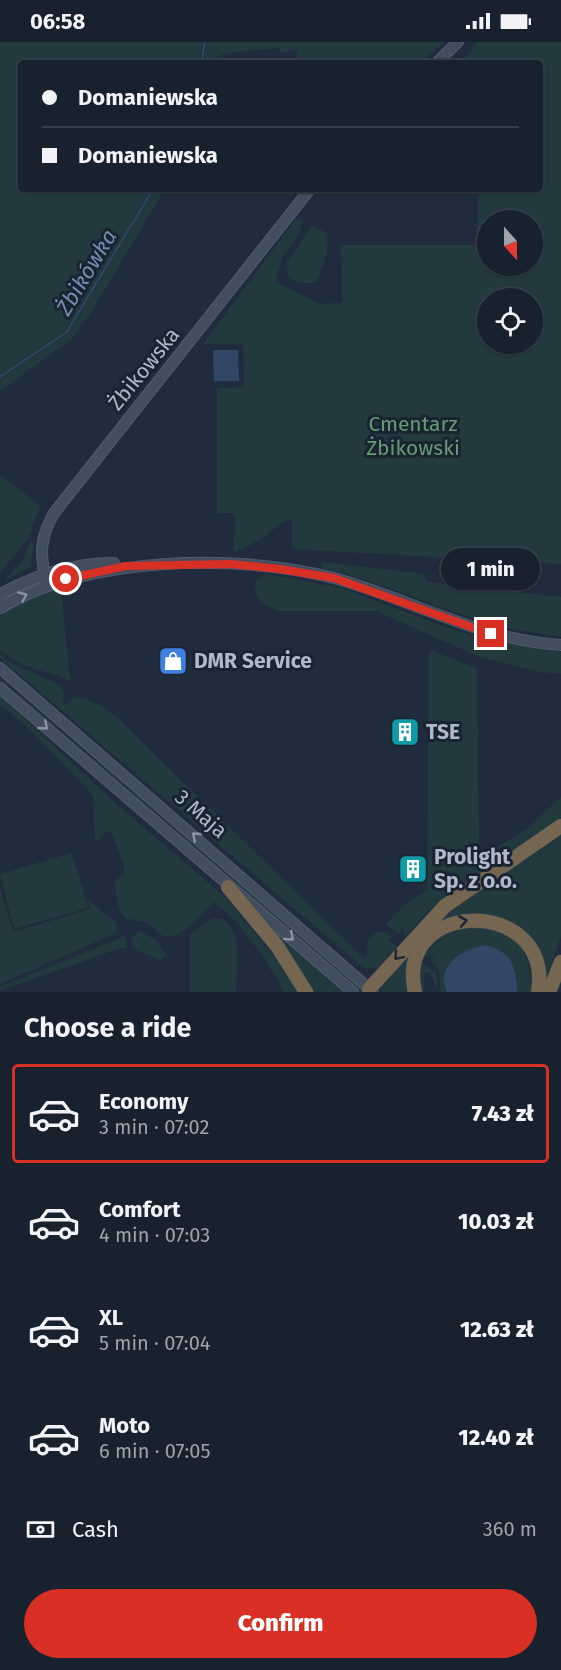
<!DOCTYPE html>
<html lang="en">
<head>
<meta charset="utf-8">
<style>
  :root { --surface:#18212e; --page:#212936; --text:#f1f3f6; --muted:#9fa3aa; --line:#363e4a; --accent:#d93025 }
  body { margin:0; font-family:"Fira Sans",sans-serif; background:var(--page); color:var(--text); height:100vh; display:flex; flex-direction:column; font-size:22px; white-space:nowrap }
  * { box-sizing:border-box; margin:0 }
  p { font-size:20px; color:var(--muted) }
  .icon { flex:none; width:33px; height:33px; fill:none; stroke:currentColor; stroke-width:2; stroke-linecap:round; stroke-linejoin:round }
  .map { position:relative; height:950px; overflow:hidden }
  .drawer { display:flex; flex-direction:column; background:var(--surface); flex:1 }
  .drawer>* { flex:none }
  .top-card { position:absolute; left:18px; top:18px; width:525px; height:132px; border-radius:6px; box-shadow:0 2px 4px #0004,0 0 0 2px var(--line); display:grid; align-content:center; height:132px; padding:0 24px; background:var(--surface) }
  .needle { width:39px; rotate:159deg }
  .tools { position:absolute; left:477px; top:168px; display:grid; gap:12px }
  .tools a { display:grid; place-items:center; width:66px; height:66px; border-radius:50%; background:var(--surface); box-shadow:0 2px 4px #0004,0 0 0 2px var(--line); font-size:30px }
  .end { position:absolute; width:27px; height:27px; margin:-14px; border:8px solid #d93025; background:#fff; box-shadow:0 0 0 3px #fff }
  .from { border-radius:50% }
  .bubble { position:absolute; height:42px; border-radius:21px; background:var(--surface); box-shadow:0 2px 4px #0004,0 0 0 2px var(--line); font-size:20px; font-weight:800; line-height:42px; text-align:center }
  .top-card b { display:flex; align-items:center; gap:21px; height:57px; font-size:22px }
  .top-card b+b { border-top:2px solid var(--line) }
  .top-card i { width:15px; height:15px; background:var(--text) }
  ul { padding:0; list-style:none }
  li { display:flex; align-items:center; gap:18px; height:99px; margin:0 12px 9px; padding:0 12px; border:3px solid transparent; border-radius:6px }
  li div { flex:1 }
  li b { display:block; font-size:22px }
  li em { font-style:normal; font-weight:800 }
  li.current { border-color:var(--accent) }
  li>.icon { width:54px; height:54px; stroke-width:1.5 }
  h2 { padding:0 24px; font-size:27px; line-height:72px }
  .pay { display:flex; align-items:center; gap:15px; height:66px; padding:0 24px; font-size:22px }
  .pay p { margin-inline-start:auto }
  .action { display:flex; gap:12px; margin-top:auto; padding:12px 24px }
  .action a { flex:1; height:69px; border-radius:36px; background:var(--accent); color:#fff; font-size:24px; font-weight:800; line-height:69px; text-align:center }
  .status { display:flex; justify-content:space-between; align-items:center; height:42px; padding:0 30px; background:var(--surface); direction:ltr }
  .status svg { height:16px; fill:currentColor }
  .map>svg:first-child { display:block }
  .green { fill:#223a3e; fill-rule:evenodd }
  .water { fill:#324766 }
  .lines { fill:none; stroke-linecap:round; stroke-linejoin:round }
  .stream { stroke:#324766; stroke-width:2 }
  .secondary-casing { stroke:#525c6b; stroke-width:12 }
  .highway-casing { stroke:#3f4958; stroke-width:15 }
  .secondary { stroke:#424d60; stroke-width:10 }
  .highway { stroke:#746650; stroke-width:14 }
  .oneway { stroke:#8993a4 }
  .oneway2 { stroke:#1e2634 }
  .route { stroke:#d93025; stroke-width:8 }
  .labels { text-anchor:middle; stroke-width:6; stroke-linejoin:round; paint-order:stroke }
  .street-label { font-size:21px; fill:#afb9c9; stroke:#1a2332 }
  .park-label { font-size:21px; fill:#649c72; stroke:#1a2332 }
  .poi-label { font-size:21px; font-weight:bold; fill:#afb9c9; stroke:#1a2332; text-anchor:start }
  .water-label { font-size:22px; font-style:italic; fill:#748eb3; stroke:#1a2332 }
</style>
</head>
<body>
<div class="status"><b>06:58</b><svg viewBox="0 0 49 12"><path d="M0 12V9h3v3zM5 12V6h3v6zM10 12V3h3v9zM15 12V0h3v12zM26 1h20v11H26zM47 4h2v5h-2z"/></svg></div>
<div class="map">
<svg width="561" height="950" viewBox="0 0 561 950">
  <rect width="100%" height="100%" fill="#202c3d"/>
  <path class="green" d="M0 0H203L199 21H21V147H151L68 288 0 334Z
    M207 0H445L420 21H297V8L280 11V6L227 11 202 21Z
    M477 0H561V522L292 507V477C271 485 258 504 234 509L235 477 233 471H217V346L244 345 243 302H203L296 177 302 178 300 190 282 215 276 240 320 262 342 261 341 203H477L478 147H540V21H461ZM488 178H532V224H488ZM488 256H532V302H488Z
    M154 147H165L94 266 72 297 0 349V337L69 290Z
    M312 183 325 190C332 203 322 229 316 241H298L289 236 286 222Z
    M0 432 40 464 29 495 0 531Z
    M34 500 31 525 4 539 22 519 30 501Z
    M322 520 426 532 424 536 428 540 561 555V594C472 587 407 546 323 526L320 523Z
    M267 532 342 546 456 589 561 610V632L541 630 480 615 376 569H276L261 560 255 549 256 539Z
    M55 545 61 548 70 639C46 627 23 628 0 608V570Z
    M429 608 477 626 479 816 527 787 561 755V775C532 803 493 821 460 843 439 857 422 876 405 894L402 884 400 892 386 882 407 861 427 848Z
    M0 613 13 622 61 643 65 654 62 660 66 663 75 655C102 654 138 696 156 714L364 916 368 914C367 900 365 896 379 890H387L396 898 390 896 389 900 397 904 377 926H364L0 616Z
    M0 636 365 950H360L0 639Z
    M0 654 121 766 226 856 275 916 297 950H284C266 917 243 883 214 860 201 873 184 898 163 894L147 881 125 876 119 868 114 840 124 832V822L111 790 106 789 95 802 93 753 28 686 0 662Z
    M561 793V894L545 940 543 927 519 887 509 880 478 873 459 874 431 889 410 950H382L380 945C412 907 442 872 483 844 508 826 537 814 561 793Z
    M72 811 88 866 14 887 0 832Z
    M0 846 13 890 90 867 88 858 116 881V891L0 942Z
    M220 876C245 887 236 927 236 950H190V893L211 877Z
    M470 882C515 889 531 903 531 950H517V934L444 944 447 950H441L439 928 430 918 435 914 425 913 441 895Z
    M269 886 344 950H313Z
    M139 889 156 898 166 913 160 918 133 907 131 896Z
    M125 894 127 906H120L0 949V945Z
    M422 921 436 931 438 950 430 930 424 931V950H420Z"/>
  <path class="water" d="M213 308H238L239 339H214Z
    M485 903C511 909 517 925 517 950H447C435 923 462 907 485 903Z"/>
  <g class="lines">
    <path class="stream" d="M201 21 205 0
      M0 335 67 290 153 147"/>
    <g class="secondary-casing">
      <path id="secondary" d="M436 21 458 0
        M46 544C41 513 38 499 54 471L310 147
        M0 552C37 533 72 521 114 521
        M0 566C89 514 236 511 334 536 411 557 479 598 561 603
        M0 626 373 950
        M0 646 353 950"/>
    </g>
    <g class="highway-casing">
      <path id="highway" d="M228 845 277 904 306 950
        M369 947 445 864 561 784
        M415 950C394 855 554 855 538 950
        M549 950 561 920"/>
    </g>
    <use href="#secondary" class="secondary"/>
    <use href="#highway" class="highway"/>
  </g>
  <defs><path id="oneway-chevron" d="M-2-3.5L2.5 0L-2 3.5" fill="none" stroke-width="1.6" stroke-linecap="round" stroke-linejoin="round" transform="scale(1.5)"/></defs>
  <g class="oneway">
    <use href="#oneway-chevron" transform="translate(23 554) rotate(-24)"/>
    <use href="#oneway-chevron" transform="translate(44 684) rotate(41)"/>
    <use href="#oneway-chevron" transform="translate(196 794) rotate(-139)"/>
    <use href="#oneway-chevron" transform="translate(290 895) rotate(41)"/>
  </g>
  <g class="oneway2">
    <use href="#oneway-chevron" transform="translate(463 879) rotate(-10)"/>
    <use href="#oneway-chevron" transform="translate(398 914) rotate(131)"/>
  </g>
  <g class="lines">
    <path class="route" d="M66 537 126 524 231 522 280 527 334 536 491 592"/>
  </g>
  <defs>
    <g id="shop-square" transform="scale(1.5)"><rect x="-9" y="-9" width="18" height="18" rx="4" fill="#3f7fe0" stroke="#1a2332"/><path d="M-5-2.5h2.3a2.7 3.5 0 0 1 5.4 0H5L5.5 6h-11ZM-1.5-2.5h3a1.5 2.3 0 0 0-3 0Z" fill="#fff"/></g>
    <g id="building-square" transform="scale(1.5)"><rect x="-9" y="-9" width="18" height="18" rx="4" fill="#0f9aa8" stroke="#1a2332"/><path d="M-4-6H4V6H1V3H-1V6H-4ZM-2.5-4.3h1.7v1.8h-1.7ZM.8-4.3h1.7v1.8H.8ZM-2.5-1h1.7V.8h-1.7ZM.8-1h1.7V.8H.8Z" fill="#fff"/></g>
  </defs>
  <g fill-rule="evenodd">
    <use href="#shop-square" x="173" y="619"/>
    <use href="#building-square" x="405" y="690"/>
    <use href="#building-square" x="413" y="827"/>
  </g>
  <g class="labels">
    <g class="street-label">
      <text transform="translate(144 327) rotate(-51)" y="7">Żbikowska</text>
      <text transform="translate(201 772) rotate(41)" y="7">3 Maja</text>
    </g>
    <g class="park-label">
      <text x="413" y="389">Cmentarz<tspan x="413" dy="24">Żbikowski</tspan></text>
    </g>
    <g class="poi-label">
      <text x="194" y="626">DMR Service</text>
      <text x="426" y="697">TSE</text>
      <text x="434" y="822">Prolight<tspan x="434" dy="24">Sp. z o.o.</tspan></text>
    </g>
    <g class="water-label">
      <text transform="translate(86 230) rotate(-59)" y="8">Żbikówka</text>
    </g>
  </g>
</svg>
<div class="tools">
<a><svg class="needle" viewBox="-14 -14 28 28"><path d="M0-13l5 13h-10z" fill="#e53935"/><path d="M0 13l5-13h-10z" fill="#9fa3aa"/></svg></a>
<a><svg class="icon" aria-label="locate" viewBox="0 0 24 24"><circle cx="12" cy="12" r="6"/><path d="M12 2v4M12 18v4M2 12h4M18 12h4"/></svg></a>
</div>
<i class="end from" style="left:66px;top:537px"></i>
<i class="end" style="left:491px;top:592px"></i>
<div class="bubble" style="left:441px;top:506px;width:99px">1 min</div>
<div class="top-card">
<b><i class="from"></i>Domaniewska</b>
<b><i></i>Domaniewska</b>
</div>
</div>
<section class="drawer">
<h2>Choose a ride</h2>
<ul>
<li class="current"><svg class="icon" aria-label="car" viewBox="0 0 24 24"><path d="M5 17H2v-5l4-1 3-4h7l3 4 3 1v5h-3M9 17h6M6 11h13"/><circle cx="7" cy="17" r="2"/><circle cx="17" cy="17" r="2"/></svg><div><b>Economy</b><p>3 min · 07:02</p></div><em>7.43 zł</em></li>
<li><svg class="icon" aria-label="car" viewBox="0 0 24 24"><path d="M5 17H2v-5l4-1 3-4h7l3 4 3 1v5h-3M9 17h6M6 11h13"/><circle cx="7" cy="17" r="2"/><circle cx="17" cy="17" r="2"/></svg><div><b>Comfort</b><p>4 min · 07:03</p></div><em>10.03 zł</em></li>
<li><svg class="icon" aria-label="car" viewBox="0 0 24 24"><path d="M5 17H2v-5l4-1 3-4h7l3 4 3 1v5h-3M9 17h6M6 11h13"/><circle cx="7" cy="17" r="2"/><circle cx="17" cy="17" r="2"/></svg><div><b>XL</b><p>5 min · 07:04</p></div><em>12.63 zł</em></li>
<li><svg class="icon" aria-label="car" viewBox="0 0 24 24"><path d="M5 17H2v-5l4-1 3-4h7l3 4 3 1v5h-3M9 17h6M6 11h13"/><circle cx="7" cy="17" r="2"/><circle cx="17" cy="17" r="2"/></svg><div><b>Moto</b><p>6 min · 07:05</p></div><em>12.40 zł</em></li>
</ul>
<div class="pay"><svg class="icon" aria-label="cash" viewBox="0 0 24 24"><path d="M3 7h18v10H3z"/><circle cx="12" cy="12" r="2"/></svg>Cash<p>360 m</p></div>
<div class="action"><a>Confirm</a></div>
</section>
</body>
</html>
